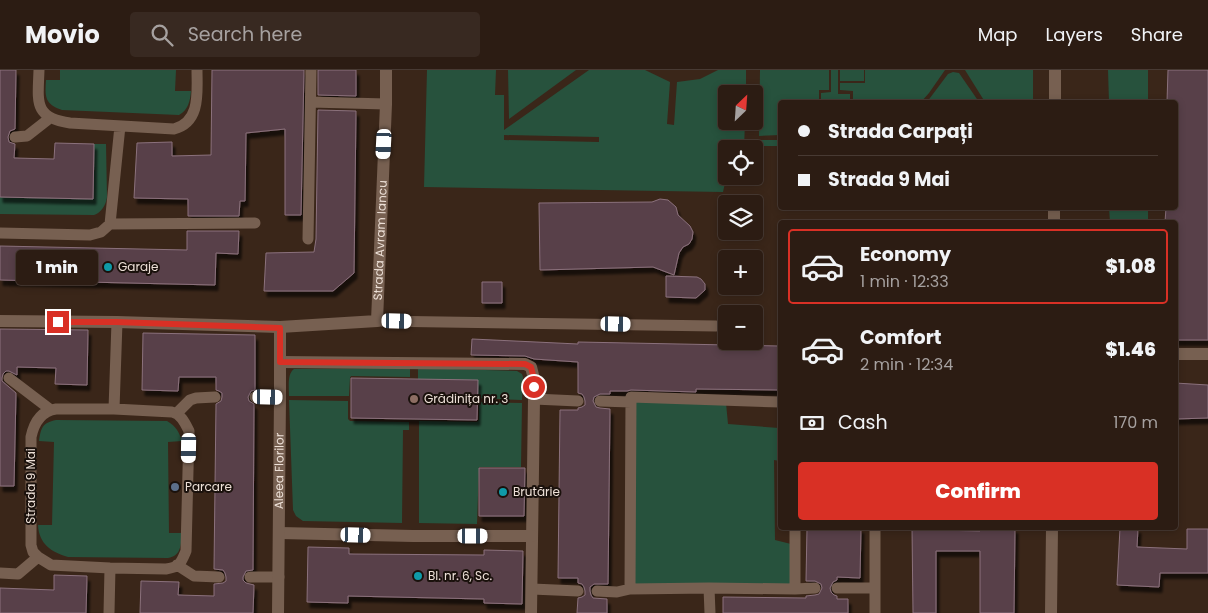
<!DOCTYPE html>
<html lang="en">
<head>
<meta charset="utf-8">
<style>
  :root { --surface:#2c1c13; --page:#382921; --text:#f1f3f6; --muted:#a6a1a0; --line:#483a33; --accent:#d93025 }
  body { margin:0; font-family:Poppins,sans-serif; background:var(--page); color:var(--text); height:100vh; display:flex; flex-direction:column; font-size:19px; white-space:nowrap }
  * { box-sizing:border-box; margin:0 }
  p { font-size:16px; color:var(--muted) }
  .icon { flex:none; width:28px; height:28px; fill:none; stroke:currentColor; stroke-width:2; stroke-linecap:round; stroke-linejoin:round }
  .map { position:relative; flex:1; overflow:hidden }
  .details { position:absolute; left:778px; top:150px; width:400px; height:310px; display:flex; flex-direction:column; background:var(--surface); border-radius:5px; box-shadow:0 2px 8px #0003,0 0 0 1px var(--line) }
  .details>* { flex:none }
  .top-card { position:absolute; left:778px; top:30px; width:400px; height:110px; border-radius:5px; box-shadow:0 2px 8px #0003,0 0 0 1px var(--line); display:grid; align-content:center; height:110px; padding:0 20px; background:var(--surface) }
  .needle { width:32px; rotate:25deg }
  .buttons { position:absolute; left:718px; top:15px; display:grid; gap:10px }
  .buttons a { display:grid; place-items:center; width:45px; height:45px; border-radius:5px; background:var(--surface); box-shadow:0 2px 8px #0003,0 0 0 1px var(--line); font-size:25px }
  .end { position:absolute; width:22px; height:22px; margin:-11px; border:6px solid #d93025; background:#fff; box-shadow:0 0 0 2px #fff }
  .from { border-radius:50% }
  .bubble { position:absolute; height:35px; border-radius:5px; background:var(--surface); box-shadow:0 2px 8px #0003,0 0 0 1px var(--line); font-size:16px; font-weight:800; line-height:35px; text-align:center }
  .car { position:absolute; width:15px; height:30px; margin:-15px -8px; border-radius:6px; box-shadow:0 0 4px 1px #0007; background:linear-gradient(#fff 24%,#345 0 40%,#fff 0 76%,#345 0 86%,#fff 0) }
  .top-card b { display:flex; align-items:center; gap:18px; height:48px; font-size:19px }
  .top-card b+b { border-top:1px solid var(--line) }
  .top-card i { width:12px; height:12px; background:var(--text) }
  ul { padding:9px 0 0; list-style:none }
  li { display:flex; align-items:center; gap:15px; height:75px; margin:0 10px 8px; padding:0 10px; border:2px solid transparent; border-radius:5px }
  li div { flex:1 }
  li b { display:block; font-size:19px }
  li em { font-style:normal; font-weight:800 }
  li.on { border-color:var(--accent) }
  li>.icon { width:45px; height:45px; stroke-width:1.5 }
  .pay { display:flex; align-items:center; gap:12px; height:55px; padding:0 20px; font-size:19px }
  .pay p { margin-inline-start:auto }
  .action { display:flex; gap:10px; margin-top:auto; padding:10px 20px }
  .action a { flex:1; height:58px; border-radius:5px; background:var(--accent); color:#fff; font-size:20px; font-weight:800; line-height:58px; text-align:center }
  header { display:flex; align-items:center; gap:30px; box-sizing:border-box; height:70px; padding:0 25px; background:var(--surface); border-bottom:1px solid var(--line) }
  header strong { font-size:24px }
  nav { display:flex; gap:28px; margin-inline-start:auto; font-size:18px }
  .search { width:350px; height:45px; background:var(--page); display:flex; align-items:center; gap:12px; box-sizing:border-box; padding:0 18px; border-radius:5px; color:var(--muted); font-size:19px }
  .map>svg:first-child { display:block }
  .green { fill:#27523d; fill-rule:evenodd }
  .building { fill:#58404a; stroke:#8b717c; filter:url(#shadow) }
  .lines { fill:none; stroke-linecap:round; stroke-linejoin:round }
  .service { stroke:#776051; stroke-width:11 }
  .minor { stroke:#776051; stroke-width:12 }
  .secondary { stroke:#776051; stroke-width:12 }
  .route { stroke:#d93025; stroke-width:6 }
  .culture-dot { fill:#0f9aa8; stroke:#1a110c; stroke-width:2 }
  .education-dot { fill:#8d6e63; stroke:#1a110c; stroke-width:2 }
  .service-dot { fill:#5c6f8a; stroke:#1a110c; stroke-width:2 }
  .labels { text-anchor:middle; stroke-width:4; stroke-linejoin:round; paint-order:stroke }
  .street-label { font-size:12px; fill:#ede0d7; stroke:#1a110c }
  .poi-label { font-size:12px; fill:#ede0d7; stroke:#1a110c; text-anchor:start }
</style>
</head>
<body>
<header>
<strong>Movio</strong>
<div class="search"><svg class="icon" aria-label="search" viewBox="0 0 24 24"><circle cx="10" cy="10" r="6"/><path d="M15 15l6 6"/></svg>Search here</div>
<nav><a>Map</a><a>Layers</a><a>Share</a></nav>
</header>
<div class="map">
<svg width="1208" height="543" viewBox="0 0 1208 543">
  <defs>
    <filter id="shadow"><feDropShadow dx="3" dy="5.5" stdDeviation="1" flood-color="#0009"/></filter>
  </defs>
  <rect width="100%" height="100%" fill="#3a2619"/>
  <path class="green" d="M60 0H176L175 21H191C190 32 188 40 179 45L62 40C44 34 45 26 46 10H60Z
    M427 0H496L495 25H504V60L589 0H645L670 12 667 54 674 55 677 12 700 9 718 0H746V24H726V51H745L744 79H726V106H728L725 113 723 122 424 117ZM504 65 599 67V72L504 70Z
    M508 0H576L509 49Z
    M760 0H829V20H819V30H798V32H780V65L759 66Z
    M831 0H838V24H850V32H800H821V23L831 22Z
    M840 0H864V11H840Z
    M865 0H945L929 23 921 32H853V21L840 20V13H865Z
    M965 0H1033V32H985Z
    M1108 0H1148V32H1109Z
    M953 2 959 3 979 32H927L948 4Z
    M759 70H780V76H759Z
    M94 74H106L107 127C106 135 101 143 94 145L0 144V127L93 129Z
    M1109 138H1148V152H1110Z
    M410 298V307L351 306 350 308 349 326H289C289 317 287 304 294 299Z
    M418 298 517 301 522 304 523 307 522 330 477 328 418 309Z
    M289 330 348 331V349L350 351 409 352V360H403L402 453 303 451 296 446 293 440Z
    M634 330 726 333 728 354 779 358 778 335H780V391L774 390 775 470 791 474 793 514 633 515Z
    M479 332 522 333 521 397H479L477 454 419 453V351L477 352 479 350Z
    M56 350 167 351C176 356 179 362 182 371L168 372 169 463H182C181 475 181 486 168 488L68 487C51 482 39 474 38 455H52L54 372 39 371C41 358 42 353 56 350Z"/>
  <path class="building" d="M0 0H16L15 59 10 61 8 67 9 72 15 74 14 88 54 89 55 73 94 74 93 129 0 127Z
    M212 0H304L301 145H285V59L246 63 245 131H240L239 146H188V129L134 128 137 73 172 72V86L211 85Z
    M318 0H356V26L318 25Z
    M1168 0H1208V270H1175V152H1165L1166 138H1175V32H1167Z
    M318 40 356 41 354 203 333 221H264L266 183 314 182 316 169Z
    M660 129 668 130 676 137 678 145 690 156 693 162 692 169 689 174 683 177 679 183 674 205 653 197 540 200 539 133 652 132Z
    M187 161H239L238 184 216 183 215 215 0 210V176L187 180Z
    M666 206 697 207 701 209 705 214V220L696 228 666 227Z
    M482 212H502V233H482Z
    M0 259 88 260 87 315 55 314 56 298 17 297V305L9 301H6L3 304 2 308V311L16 323 14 416H0Z
    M143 263 255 265V320L251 321 248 327 249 331 254 334 253 497V500L246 501 243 507V510L246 513 254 515 253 543H140L141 511 179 512 178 525 214 526V514L223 513 226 511V507L225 503 223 500 214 499 216 334 221 331 222 327V323L219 321 216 320V307H179L178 321 142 320Z
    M472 269 578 274V272L780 276V320L696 319V322L631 320 627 321H610V324H600L594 327 593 331 596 337 600 338 610 339 608 514H594L590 517V521L591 525 593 528 607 529V543H577L578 528 582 527 585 525V521L584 517 582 514 578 513V508H558L560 340H578V338L582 337 585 335V331L584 327 582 324 578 323V292L534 289 525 286 471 285Z
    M351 308 478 310 477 350 351 348Z
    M1175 313 1208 315V348L1175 349Z
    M479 398H525L524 446H479Z
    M807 458H861L860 508 837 507V510L833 512 830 518 831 522 834 525 837 526V529H848V543H723V527L806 528V526L815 525 819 524 822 518 821 514 815 511H806Z
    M912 458H936V460L980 461V458H1015L1014 543H980V481H936V543H913Z
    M1120 458H1138L1137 477 1187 479V459H1208V503H1160L1159 517 1117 515Z
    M308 477 349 478V484L484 485V480L523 481 522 534 484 533V529L348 526V533L307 532Z
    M54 505 87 506 86 543H0V518L54 520Z"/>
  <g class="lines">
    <path class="service" d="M39 0C38 31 33 48 70 53L174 59C201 52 197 22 197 0
      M311 32 386 34
      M15 67 27 66 50 48
      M110 154 120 56
      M0 163 90 165 101 162 110 154 255 153
      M308 169 311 0
      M377 251 716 256
      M9 308 51 340
      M255 327H280
      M534 329 578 331
      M600 331 631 332
      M56 339H114L172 342C181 344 185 353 189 361L186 481C181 493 180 497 166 499L110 498 51 495 38 487 33 482 31 475V367C34 353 41 341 56 339Z
      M114 339 117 252
      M177 343 190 330 196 328 215 327
      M875 458V543
      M177 495 194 506 219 507
      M0 503 18 504 38 487
      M250 507H279
      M709 518 795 519V458
      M837 518H875
      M532 519 578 521
      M795 519 815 518
      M597 521 617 522 630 519
      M109 543 110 498
      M710 543 709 518 630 519 631 327 780 332"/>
    <g class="minor">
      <path id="s1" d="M0 251 117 252 280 257 377 251 386 34V0"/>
      <path d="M1175 284H1208"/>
      <path d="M280 292 525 294 531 297 533 305 534 329 531 543"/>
      <path d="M280 463 413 466H532"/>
      <path id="s2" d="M278 543 280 327V257"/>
    </g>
    <path class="secondary" d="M1055 32V0
      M1054 152V138
      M1051 543 1052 458"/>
  </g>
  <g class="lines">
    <path class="route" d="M58 252H116L280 258V292L525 294 531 297 533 305 534 317"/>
  </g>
  <g class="culture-dot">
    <circle cx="108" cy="197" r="5"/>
    <circle cx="503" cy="422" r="5"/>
    <circle cx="418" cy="506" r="5"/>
  </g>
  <circle class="education-dot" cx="414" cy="329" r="5"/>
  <circle class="service-dot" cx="175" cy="417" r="5"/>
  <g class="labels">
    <g class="street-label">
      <text dy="4" stroke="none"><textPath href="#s1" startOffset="458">Strada Avram Iancu</textPath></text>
      <text dy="4" stroke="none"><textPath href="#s2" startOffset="142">Aleea Florilor</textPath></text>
      <text transform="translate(31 416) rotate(-90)" y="4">Strada 9 Mai</text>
    </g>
    <g class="poi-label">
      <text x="118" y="201">Garaje</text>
      <text x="424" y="333">Grădinița nr. 3</text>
      <text x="185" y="421">Parcare</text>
      <text x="513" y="426">Brutărie</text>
      <text x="428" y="510">Bl. nr. 6, Sc.</text>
    </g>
  </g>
</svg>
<div class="buttons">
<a><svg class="needle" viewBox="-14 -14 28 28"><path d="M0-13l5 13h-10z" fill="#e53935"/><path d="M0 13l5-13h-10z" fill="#a6a1a0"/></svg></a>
<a><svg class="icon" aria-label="locate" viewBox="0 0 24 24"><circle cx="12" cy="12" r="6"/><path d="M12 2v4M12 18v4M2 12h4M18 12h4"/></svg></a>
<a><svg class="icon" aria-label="layers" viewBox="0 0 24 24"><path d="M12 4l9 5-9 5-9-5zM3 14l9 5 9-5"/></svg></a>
<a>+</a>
<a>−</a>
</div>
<i class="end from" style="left:534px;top:317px"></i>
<i class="end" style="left:58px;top:252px"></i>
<div class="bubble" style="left:16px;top:180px;width:82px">1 min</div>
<i class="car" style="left:384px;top:74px;rotate:183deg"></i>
<i class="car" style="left:397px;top:251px;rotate:91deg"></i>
<i class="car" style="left:616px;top:254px;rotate:91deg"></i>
<i class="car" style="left:268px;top:327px;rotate:91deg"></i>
<i class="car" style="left:189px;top:378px;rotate:181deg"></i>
<i class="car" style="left:356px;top:465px;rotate:92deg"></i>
<i class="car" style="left:473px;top:466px;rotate:90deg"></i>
<div class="top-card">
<b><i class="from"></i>Strada Carpați</b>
<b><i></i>Strada 9 Mai</b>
</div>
<section class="details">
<ul>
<li class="on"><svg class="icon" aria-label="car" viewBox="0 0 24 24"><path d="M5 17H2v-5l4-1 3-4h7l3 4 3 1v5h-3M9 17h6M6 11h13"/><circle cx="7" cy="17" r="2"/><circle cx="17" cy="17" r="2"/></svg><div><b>Economy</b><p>1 min · 12:33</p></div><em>$1.08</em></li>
<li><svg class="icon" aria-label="car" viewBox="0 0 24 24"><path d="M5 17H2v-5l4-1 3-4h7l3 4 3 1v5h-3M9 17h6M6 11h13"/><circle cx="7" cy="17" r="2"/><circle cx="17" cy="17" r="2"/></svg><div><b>Comfort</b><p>2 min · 12:34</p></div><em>$1.46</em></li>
</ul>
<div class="pay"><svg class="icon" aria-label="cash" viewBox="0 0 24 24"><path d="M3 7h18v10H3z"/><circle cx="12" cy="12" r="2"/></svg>Cash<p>170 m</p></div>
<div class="action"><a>Confirm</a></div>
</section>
</div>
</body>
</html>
